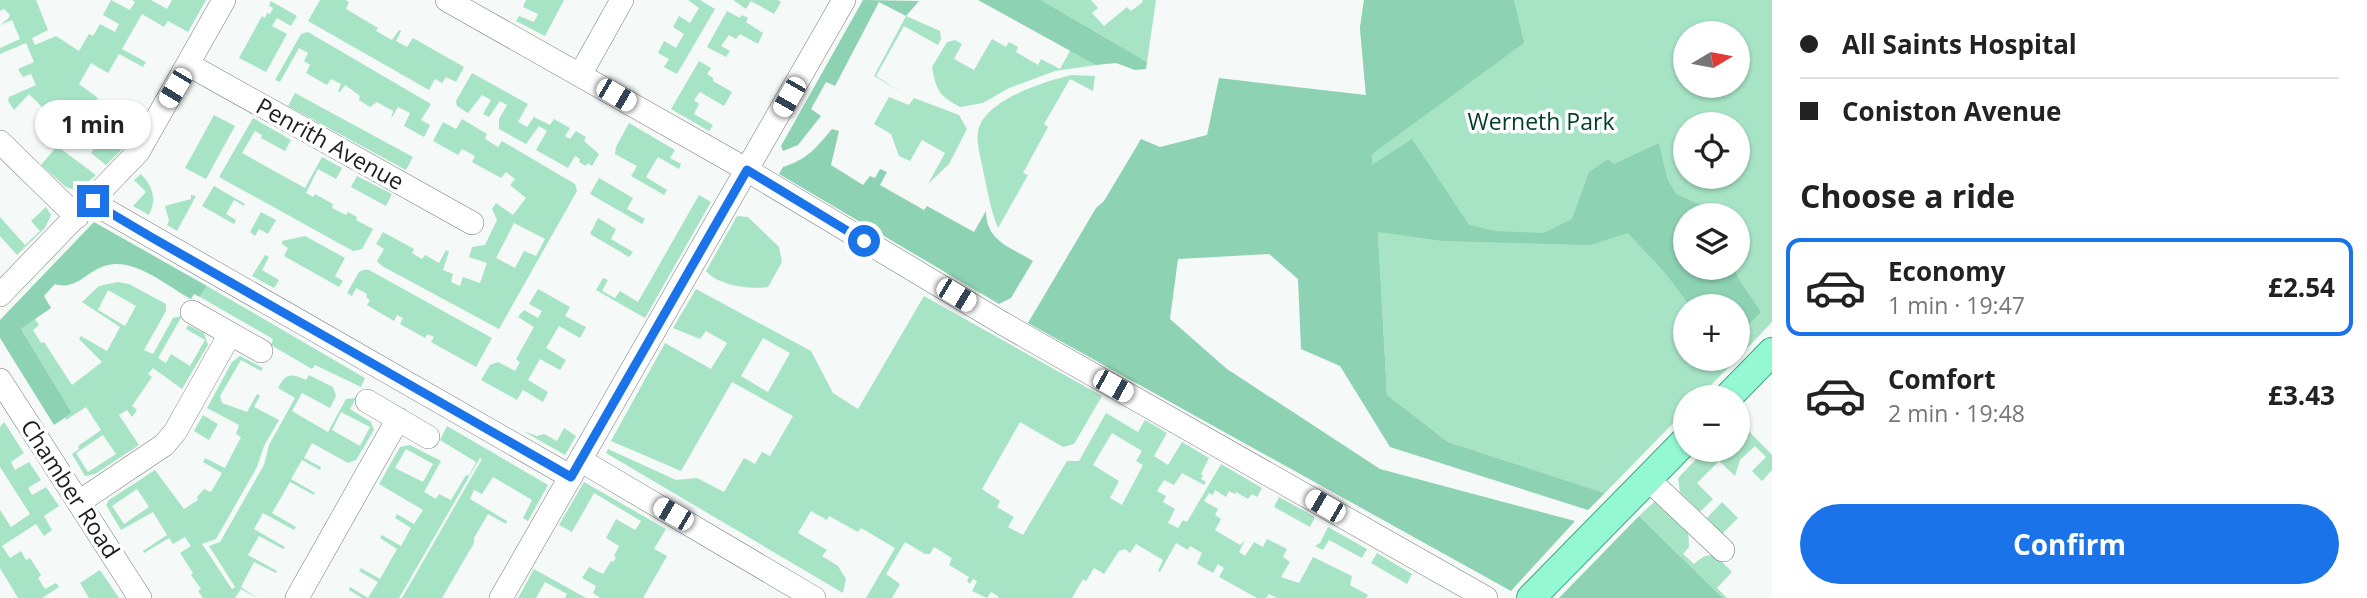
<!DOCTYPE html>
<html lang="en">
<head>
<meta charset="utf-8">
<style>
  :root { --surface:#fff; --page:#f2f2f2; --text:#222; --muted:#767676; --line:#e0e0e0; --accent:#1a73e8 }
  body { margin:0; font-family:"Open Sans",sans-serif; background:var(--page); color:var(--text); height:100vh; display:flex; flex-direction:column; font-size:26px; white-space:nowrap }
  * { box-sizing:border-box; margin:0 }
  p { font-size:23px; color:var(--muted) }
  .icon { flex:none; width:38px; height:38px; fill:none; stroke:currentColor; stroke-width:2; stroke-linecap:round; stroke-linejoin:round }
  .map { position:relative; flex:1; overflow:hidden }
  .panel { display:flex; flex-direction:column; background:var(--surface); width:595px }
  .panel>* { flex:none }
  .top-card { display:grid; align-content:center; height:154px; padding:0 28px; background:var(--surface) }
  .needle { width:46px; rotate:80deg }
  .fabs { position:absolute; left:1673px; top:21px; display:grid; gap:14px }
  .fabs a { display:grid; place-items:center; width:77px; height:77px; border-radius:50%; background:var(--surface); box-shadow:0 2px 5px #0004; font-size:35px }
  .end { position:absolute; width:32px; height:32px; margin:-16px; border:9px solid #1a73e8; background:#fff; box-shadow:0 0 0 4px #fff }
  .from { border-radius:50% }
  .bubble { position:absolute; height:49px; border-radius:24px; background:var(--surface); box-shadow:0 2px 5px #0004; font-size:23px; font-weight:700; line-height:49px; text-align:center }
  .car { position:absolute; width:21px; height:42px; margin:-21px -10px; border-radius:9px; box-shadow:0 0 5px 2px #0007; background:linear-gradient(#fff 24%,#345 0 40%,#fff 0 76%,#345 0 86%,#fff 0) }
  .top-card b { display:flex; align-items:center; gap:24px; height:66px; font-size:26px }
  .top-card b+b { border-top:2px solid var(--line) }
  .top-card i { width:18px; height:18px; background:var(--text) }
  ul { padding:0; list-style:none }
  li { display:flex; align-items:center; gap:21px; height:98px; margin:0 14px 10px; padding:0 14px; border:4px solid transparent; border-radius:14px }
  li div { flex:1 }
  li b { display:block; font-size:26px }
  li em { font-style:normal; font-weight:700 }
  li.on { border-color:var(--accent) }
  li>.icon { width:63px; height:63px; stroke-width:1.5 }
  h2 { padding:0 28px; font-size:32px; line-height:84px }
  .action { display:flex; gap:14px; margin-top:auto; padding:14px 28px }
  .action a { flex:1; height:80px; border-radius:42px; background:var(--accent); color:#fff; font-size:28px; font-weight:700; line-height:80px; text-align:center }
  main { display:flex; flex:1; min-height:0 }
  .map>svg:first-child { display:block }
  .green { fill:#a7e4c6; fill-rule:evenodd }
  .forest { fill:#8dd2b2 }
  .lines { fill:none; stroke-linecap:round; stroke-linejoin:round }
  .minor-casing { stroke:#787c7a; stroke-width:24 }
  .major-casing { stroke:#3ca980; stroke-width:30 }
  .minor { stroke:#fff; stroke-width:23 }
  .major { stroke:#94f8d2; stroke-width:28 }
  .route { stroke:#1a73e8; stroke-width:9 }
  .labels { text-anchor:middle; stroke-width:7; stroke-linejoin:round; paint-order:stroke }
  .park-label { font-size:23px; fill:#013e29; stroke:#fff }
  .street-label { font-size:23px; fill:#1d1e1e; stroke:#fff }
</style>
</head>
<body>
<main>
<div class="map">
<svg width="1772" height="598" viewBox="0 0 1772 598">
  <rect width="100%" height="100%" fill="#f5f9f7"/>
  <path class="green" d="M0 0H36L48 30 32 38 35 45 56 36 79 51 89 34 93 36 100 24 115 32 119 24 103 15 111 0 130 10 135 2 132 0H151L167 9 172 0H206L188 32 168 21 164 27 142 14 122 49 146 62 143 67 119 54 108 73 91 63 79 84 98 98 68 134 80 144 77 148 65 140 68 136 65 134 57 146 55 144 64 134 63 126 53 116 61 107 54 100 45 110 29 94 14 110 8 101 9 97 36 85 31 74 23 77 18 69 34 62 26 43 0 54V48L20 39 12 20 0 25 8 19 10 15 4 9 0 11Z
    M320 0H346L349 2 346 9 378 28 376 31 392 40 399 30 401 31 396 41 407 47 413 38 464 67 456 82 446 77 442 83 435 79 429 90 308 21Z
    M526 0H564L545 36 516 21 519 16 534 22 538 14 523 7Z
    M688 0H700L715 9 677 74 664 67 669 59 658 53 664 41 676 48 684 34 673 27 679 16 690 23 699 8Z
    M733 0H778L781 2 774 14 751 1 746 9Z
    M1041 0H1091L1098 8 1092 13 1104 26 1127 7 1131 11 1143 2 1142 0H1156L1147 62Z
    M1364 0H1772V322L1738 358V306H1685V359H1737L1699 397H1685V411L1605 493 1448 442 1387 395 1378 232 1360 28ZM1685 33H1738V86H1685ZM1685 124H1738V177H1685ZM1685 215H1738V268H1685Z
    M271 1 297 16 291 26 277 18 272 26 287 34 266 72 239 58 262 16 265 18 267 13 270 14 273 8 269 6Z
    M727 11 740 18 742 15 748 18 746 22 763 33 758 44 740 34 736 39 729 35 721 46 730 51 726 57 707 47Z
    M906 16 940 31 941 39 938 45 904 26 876 76 903 93 874 76Z
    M308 32 431 104 421 120 430 125 424 137 404 126 410 113 398 107 391 119 393 111 377 102 370 107 359 100 360 96 345 85 340 92 338 91 341 84 331 79 327 85 306 73 310 65 304 61 308 53 299 48 280 82 275 80 301 34Z
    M992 39 1006 47 1009 42 1018 47 1016 52 1038 65 1041 59 1060 69 1071 49 1096 65 1055 71 1009 88 983 103 960 107C940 96 936 91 932 67L947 42 955 40 962 44 954 59 974 70Z
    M699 61 711 68 707 74 713 78V81L732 92 724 106 700 92 694 100 699 104 694 114 713 125 709 131 671 109Z
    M472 73 528 104 518 122 527 127 534 117 550 125 554 119 570 128 565 136 570 139 576 131 586 137 584 141 599 154 592 166 588 163 586 166 579 162 580 159 575 156 568 168 536 150 547 131 539 126 526 144 499 129V119L507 105 500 101 489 117 483 114 491 100 482 95 468 113 457 106 456 101Z
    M1072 75 1095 76 1093 91 1070 79 1044 124 1048 127 1023 173 1028 175 998 228C991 211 988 193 984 175 982 162 976 145 978 132 983 100 1046 81 1072 75Z
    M295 93 413 157 406 170 288 106Z
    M889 97 909 105 914 98 959 115 967 129 949 164 928 184 945 153 922 140 910 161 899 156 891 134 874 124Z
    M214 115 235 126 206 179 185 168Z
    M253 118 291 140 285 151 261 138 262 135 255 131 242 153 305 188 322 157 342 168 336 179 318 169 306 193 313 197 315 194 333 204 332 208 346 215 348 212 357 217 356 220 373 229 362 249 353 251 219 177Z
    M462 119 487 134 485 139 498 147 502 141 575 184 577 191 499 329 382 266 377 261 384 249 376 244 383 232 414 249 412 253 422 259 425 255 439 263 446 250 449 252 443 270 453 274 451 282 460 286 463 277 480 283 487 263 469 257 472 247 485 245 497 220 492 209 496 203 513 215 526 198 510 185 515 179 506 172 501 178 472 162 475 156 462 149 458 155 433 141 443 122 456 129ZM514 223 545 239 536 256 524 251 515 268 496 258Z
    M116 122 131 133 120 151 106 165 91 153 96 146 98 147Z
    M629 123 675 150 670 158 681 164 679 169 658 157 646 177 667 190 664 195 631 176 637 166 615 154 616 147Z
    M57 146 96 175 78 191 66 187 41 165Z
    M141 174C153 187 157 199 149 215L133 206 146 192 134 180Z
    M357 176 392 194 386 206 351 187Z
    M599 178 633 198 627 209 645 219 642 224 590 194Z
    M214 186 245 204 244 206 234 200 226 214 236 220 234 224 202 206Z
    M191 195 196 196 177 231 167 225 169 221 165 206 191 199Z
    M699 195 711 202 645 318 596 290 603 278 608 280 602 291 615 298 620 291 638 302Z
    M46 207 51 215 45 228 17 255 0 236V217L25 245 40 231 31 221Z
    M261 212 276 220 268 234 259 229 255 236 250 232Z
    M737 216 748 217 779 247 782 262 768 287C750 290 717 285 706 271Z
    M598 218 616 229 611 239 633 252 629 257 590 234Z
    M305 236 345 258 335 276 343 281 339 287 284 256 288 248 282 244V241Z
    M265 255 269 257 262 270 279 280 274 288 252 276Z
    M363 270H369L492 338 476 367 431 342 434 337 428 334 425 338 400 324 403 318 397 315 394 321 367 305 370 300 366 297 367 294 356 288 352 296 347 293 359 272Z
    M118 282 129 284 166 304V311L144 350 153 354 173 318 182 316 158 358 166 363 171 354 190 366 205 340 186 329 188 325 204 333 208 345 182 389 153 368 148 374 152 377 132 406 137 410 132 417 127 410 119 415 139 445 95 474 85 476 72 454 79 449 78 446 101 430 86 407 66 420 65 418 72 413 21 329 35 319 39 325 33 330 41 343 44 342 72 385 102 362 79 339 81 336 107 351 120 327 82 302 99 286ZM108 290 136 306 125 326 98 310ZM103 435 116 454 88 472 76 453Z
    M207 286 365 378 361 387 315 365 312 369 271 345 273 339 200 297Z
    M538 289 570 307 565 316 586 327 580 338 559 326 546 348 566 360 560 370 540 359 528 380 548 392 543 402 523 390 517 400 481 380 490 365 498 362 515 371 520 362 516 359 534 327 518 317 524 310 538 318 542 311 529 304Z
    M696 289 811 351 833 393 858 409 924 296 1102 396 1074 444 1063 447 1020 422 982 489 1000 501 997 507 1014 517 1008 527 1023 535 1067 461H1079L1106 413 1138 432 1145 420 1167 433 1154 456 1168 465 1182 442 1209 458 1201 474 1203 475 1201 479 1206 482 1204 485 1182 473 1174 485 1164 480 1157 491 1166 496 1163 502 1175 509 1168 523 1178 528 1183 520 1187 522 1221 464 1262 488 1257 497 1252 494 1248 499 1236 492 1235 494 1229 491 1226 497 1215 490 1213 495 1209 493 1204 501 1218 509 1215 515 1221 519 1215 530 1240 545 1245 540 1239 552 1245 556 1254 542 1263 547 1267 539 1287 549 1283 557 1290 562 1281 577 1299 583 1313 557 1352 576 1350 585 1368 595 1366 598H1277L1269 594 1266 598H1257L1219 577 1224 568 1218 564 1213 573 1197 564 1202 553 1190 546 1188 550 1176 543 1160 572 1158 571 1163 560 1136 544 1130 553 1125 549 1119 551 1104 574 1094 568 1086 581 1083 579 1072 598H998V596L991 592 987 598 972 591 977 581 973 579 970 584 967 581 969 577 949 565 952 558 934 547 930 554H925L905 542 886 574 900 584 892 598H866L895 548 861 528 858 532 829 516 827 520 811 511 798 533 827 550 822 556 838 566 846 579 843 593 606 453 608 449 676 480 697 478 724 492 744 458 755 464 762 452 770 456 793 416 732 382 681 471 611 441 665 343 711 369 727 343 706 331 700 339 673 328ZM763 338 790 353 768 392 741 376ZM1112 433 1142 451 1136 461 1143 465 1122 505 1110 498 1119 481 1093 465Z
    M240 356 263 368 261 371 241 360 220 396 222 403 247 412 257 394 260 396 254 407 279 420 264 446 257 467 224 525 216 539 202 544 232 589 235 587 209 546 220 542 264 465 269 445 295 398 278 388C286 373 291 373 306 380L309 375 333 387 336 396 330 408 302 393 292 411 328 432 346 399 356 398 350 409 371 422 374 430 356 460 348 463 312 443 304 458 321 467 320 470 302 460 291 479 315 493 314 495 290 482 272 513 296 527 294 530 263 513 254 529 285 547 283 549 259 536 248 555 277 571 276 573 254 562 241 587 257 598 241 589 235 598H203L198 591 201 589 191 575 193 573 180 553 191 546 185 537 173 544 169 538 144 553 143 551 167 535 153 512 121 530 106 505 109 500 155 470 184 509 198 500 197 497 204 489 211 492 222 473 203 462 205 458 225 468 241 437 236 434 239 425 207 408 232 362ZM341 412 370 427 360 446 332 430ZM137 489 149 507 124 524 112 506Z
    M203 415 218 424 209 440 194 431Z
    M1738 420 1772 455V470L1762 481 1752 471 1766 457 1755 446 1740 460 1735 476 1719 461 1697 483 1713 499 1700 512 1680 492 1678 478 1705 450H1738Z
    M4 422 24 453 11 462 15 470 29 462 41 480 28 488 32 495 46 487 59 506 44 516 52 530 44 536 36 524 2 546 10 558 21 551 26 560 30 558 41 575 38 578 45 589 56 583 59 587 42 598H18L0 568V510L11 527 30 514 0 467V427Z
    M447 426 548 485 528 521 523 518 532 500 493 477 482 494 474 490 470 499 507 521 506 524 488 514 474 538V543L442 598H402L482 459 480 458 399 598H362L349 590 350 587 368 598 378 582 359 571 361 568 380 579 397 549 380 538 382 535 401 546 411 528 395 518 397 514 414 524 423 510 379 484 400 447 410 445 441 461 424 492 436 499 439 494 451 500 466 475 469 476 476 462 440 440ZM406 449 433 464 423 482 395 468Z
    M564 428 576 436 565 455 523 431 537 436 544 434 557 441Z
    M584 482 666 529 654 549 667 556 643 598H600L593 593 596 586 582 578 589 567 603 574 611 561 613 562 616 558 614 556 619 546 606 538 616 519 635 530 641 521 594 493 572 532 559 525Z
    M1279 497 1315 517 1310 527 1274 507Z
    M1658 501 1688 528 1689 547 1683 554 1694 564C1713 547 1717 558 1732 572L1717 588 1727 598H1723L1715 590 1639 516 1654 502Z
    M1722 502 1738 518 1722 534 1707 518Z
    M1328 527 1367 549 1362 558 1329 540 1323 550 1315 546 1320 543Z
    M1377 553 1412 574 1407 584 1371 563Z
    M534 569 586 598H565L567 594 545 582 536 598H518Z
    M100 570 119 598H89L80 583Z"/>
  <path class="forest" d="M863 0 919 1 906 16 879 2 835 86 826 82 811 109 821 116 798 145 783 151 781 146Z
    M978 0H1041L1147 62 1146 69 1135 70 1116 63 1096 65Z
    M1364 0H1514L1524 43 1372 154V165L1412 139 1469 225 1495 231 1544 233 1572 219 1589 172 1608 159 1614 164 1659 143 1667 178 1676 194 1714 211 1718 215H1685V268H1734L1739 280 1761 312 1738 335V306H1690L1666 274 1628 233 1590 245 1443 241 1378 232 1387 395 1448 442 1605 493 1588 510 1390 447 1340 366 1301 349 1298 279 1269 254 1178 259 1170 319 1227 369 1380 469 1575 521 1511 591 1028 323 1096 208 1104 201 1141 139 1160 147 1207 135 1219 78 1366 95 1360 28Z
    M832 129 839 131 831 165 863 185 870 176 875 178 880 169 887 172 880 185 924 210 927 206 974 232 986 211C986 241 1010 247 1033 261L1011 298 999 304 779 174 783 167C808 159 816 148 832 129Z
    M94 222 207 286 200 297 194 294 191 299C169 287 141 263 115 264 89 265 79 292 55 284L44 296 51 308 21 329 72 413 54 425 0 338V320Z
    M1639 516 1723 598H1559Z"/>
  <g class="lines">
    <g class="minor-casing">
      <path id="minor" d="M447 0 735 163 1002 323 1486 598
        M189 65 472 223
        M580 75 622 0
        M0 142 77 217
        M93 200 102 208 571 477
        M0 295 138 152 224 0
        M192 312 261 351
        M0 380 140 598
        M367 401 428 437
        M580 460 814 598
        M1648 479 1723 550
        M79 502 164 445 175 432 230 334
        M297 598 398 419
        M501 598 844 0"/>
    </g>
    <g class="major-casing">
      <path id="major" d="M1728 397 1772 352
        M1531 598 1685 441"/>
    </g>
    <use href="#minor" class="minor"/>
    <use href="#major" class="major"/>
  </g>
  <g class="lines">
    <path class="route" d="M93 201 102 208 151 237 571 477 747 170 864 241"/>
  </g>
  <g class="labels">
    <g class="park-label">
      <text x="1541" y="130">Werneth Park</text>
    </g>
    <g class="street-label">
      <text transform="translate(330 144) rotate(29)" y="8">Penrith Avenue</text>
      <text transform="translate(70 489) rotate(57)" y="8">Chamber Road</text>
    </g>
  </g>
</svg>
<div class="fabs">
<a><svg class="needle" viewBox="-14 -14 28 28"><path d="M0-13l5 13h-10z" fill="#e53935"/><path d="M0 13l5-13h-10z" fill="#767676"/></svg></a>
<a><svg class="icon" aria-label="locate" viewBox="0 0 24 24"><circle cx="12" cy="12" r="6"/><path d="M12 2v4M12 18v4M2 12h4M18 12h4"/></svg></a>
<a><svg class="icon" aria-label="layers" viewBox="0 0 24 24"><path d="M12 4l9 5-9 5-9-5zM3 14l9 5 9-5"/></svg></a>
<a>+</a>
<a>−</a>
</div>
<i class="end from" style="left:864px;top:241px"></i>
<i class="end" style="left:93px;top:201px"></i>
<div class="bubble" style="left:35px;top:100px;width:116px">1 min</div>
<i class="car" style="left:175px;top:88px;rotate:211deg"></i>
<i class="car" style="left:616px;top:95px;rotate:120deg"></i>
<i class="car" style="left:789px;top:97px;rotate:210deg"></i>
<i class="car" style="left:956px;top:295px;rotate:121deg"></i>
<i class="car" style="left:1113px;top:386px;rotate:119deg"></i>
<i class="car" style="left:1325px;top:506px;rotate:300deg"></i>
<i class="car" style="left:673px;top:514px;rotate:300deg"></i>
</div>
<section class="panel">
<div class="top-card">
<b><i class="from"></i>All Saints Hospital</b>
<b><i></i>Coniston Avenue</b>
</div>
<h2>Choose a ride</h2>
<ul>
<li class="on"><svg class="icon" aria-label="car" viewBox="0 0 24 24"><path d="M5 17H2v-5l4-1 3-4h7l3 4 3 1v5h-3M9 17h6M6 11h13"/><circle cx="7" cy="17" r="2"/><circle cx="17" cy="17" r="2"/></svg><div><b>Economy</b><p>1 min · 19:47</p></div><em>£2.54</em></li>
<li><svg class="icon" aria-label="car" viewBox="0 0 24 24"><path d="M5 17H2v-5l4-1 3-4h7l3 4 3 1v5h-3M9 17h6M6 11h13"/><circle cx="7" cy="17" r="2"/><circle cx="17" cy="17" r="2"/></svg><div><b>Comfort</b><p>2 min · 19:48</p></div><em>£3.43</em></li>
</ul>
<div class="action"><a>Confirm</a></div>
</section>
</main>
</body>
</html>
